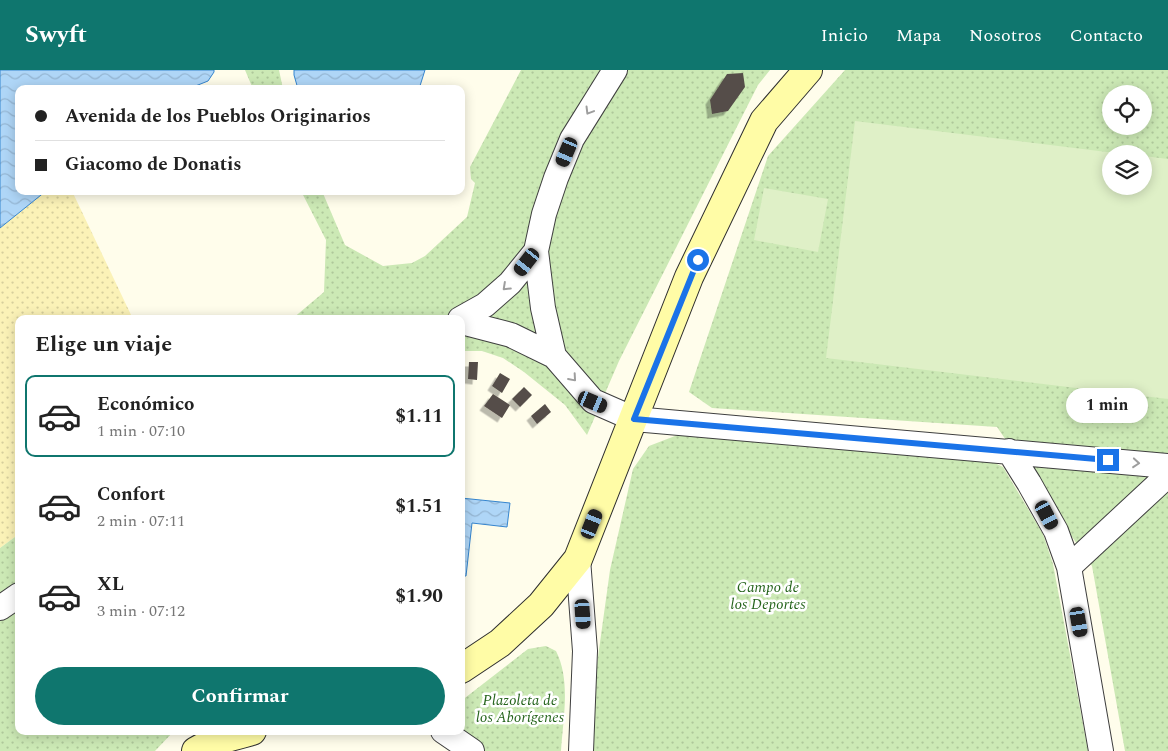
<!DOCTYPE html>
<html lang="es">
<head>
<meta charset="utf-8">
<style>
  :root { --surface:#fff; --page:#f6f6f6; --text:#222; --muted:#767676; --line:#e0e0e0; --accent:#0f766e }
  body { margin:0; font-family:Spectral,serif; background:var(--page); color:var(--text); height:100vh; display:flex; flex-direction:column; font-size:19px; white-space:nowrap }
  * { box-sizing:border-box; margin:0 }
  p { font-size:16px; color:var(--muted) }
  .icon { flex:none; width:28px; height:28px; fill:none; stroke:currentColor; stroke-width:2; stroke-linecap:round; stroke-linejoin:round }
  .map { position:relative; flex:1; overflow:hidden }
  .drawer { position:absolute; left:15px; top:245px; width:450px; height:420px; display:flex; flex-direction:column; background:var(--surface); border-radius:10px; box-shadow:0 2px 12px #0003 }
  .drawer>* { flex:none }
  .top-card { position:absolute; left:15px; top:15px; width:450px; height:110px; border-radius:10px; box-shadow:0 2px 12px #0003; display:grid; align-content:center; height:110px; padding:0 20px; background:var(--surface) }
  .fabs { position:absolute; left:1102px; top:15px; display:grid; gap:10px }
  .fabs a { display:grid; place-items:center; width:50px; height:50px; border-radius:50%; background:var(--surface); box-shadow:0 2px 12px #0003; font-size:25px }
  .end { position:absolute; width:22px; height:22px; margin:-11px; border:6px solid #1a73e8; background:#fff; box-shadow:0 0 0 2px #fff }
  .from { border-radius:50% }
  .bubble { position:absolute; height:35px; border-radius:18px; background:var(--surface); box-shadow:0 2px 12px #0003; font-size:16px; font-weight:700; line-height:35px; text-align:center }
  .car { position:absolute; width:15px; height:30px; margin:-15px -8px; border-radius:6px; box-shadow:0 0 4px 1px #0007; background:linear-gradient(#222 24%,#8ab4d8 0 40%,#222 0 76%,#8ab4d8 0 86%,#222 0) }
  .top-card b { display:flex; align-items:center; gap:18px; height:48px; font-size:19px }
  .top-card b+b { border-top:1px solid var(--line) }
  .top-card i { width:12px; height:12px; background:var(--text) }
  ul { padding:0; list-style:none }
  li { display:flex; align-items:center; gap:15px; height:82px; margin:0 10px 8px; padding:0 10px; border:2px solid transparent; border-radius:10px }
  li div { flex:1 }
  li b { display:block; font-size:19px }
  li em { font-style:normal; font-weight:700 }
  li.active { border-color:var(--accent) }
  li>.icon { width:45px; height:45px; stroke-width:1.5 }
  h2 { padding:0 20px; font-size:22px; line-height:60px }
  .primary-button { display:flex; gap:10px; margin-top:auto; padding:10px 20px }
  .primary-button a { flex:1; height:58px; border-radius:30px; background:var(--accent); color:#fff; font-size:20px; font-weight:700; line-height:58px; text-align:center }
  header { display:flex; align-items:center; gap:30px; box-sizing:border-box; height:70px; padding:0 25px; background:var(--accent); color:#fff }
  header strong { font-size:24px }
  nav { display:flex; gap:28px; margin-inline-start:auto; font-size:18px }
  .map>svg:first-child { display:block }
  .sand { fill:url(#sand-dots) }
  .park { fill:url(#park-dots); fill-rule:evenodd }
  .pitch { fill:#dff0c7 }
  .water { fill:url(#water-waves); stroke:#3585cf }
  .building { fill:#554e48; filter:url(#shadow) }
  .lines { fill:none; stroke-linecap:round; stroke-linejoin:round }
  .street-casing { stroke:#3f3f3f; stroke-width:26 }
  .secondary-casing { stroke:#2e2e2e; stroke-width:30 }
  .street { stroke:#fff; stroke-width:24 }
  .secondary { stroke:#fffca6; stroke-width:28 }
  .oneway { stroke:#9e9e9e }
  .route { stroke:#1a73e8; stroke-width:6 }
  .labels { text-anchor:middle; stroke-width:5; stroke-linejoin:round; paint-order:stroke }
  .park-label { font-size:15px; font-style:italic; fill:#25641c; stroke:#fff }
</style>
</head>
<body>
<header>
<strong>Swyft</strong>
<nav><a>Inicio</a><a>Mapa</a><a>Nosotros</a><a>Contacto</a></nav>
</header>
<div class="map">
<svg width="1168" height="681" viewBox="0 0 1168 681">
  <defs>
    <pattern id="sand-dots" width="8" height="8" patternUnits="userSpaceOnUse" patternTransform="scale(1.25)"><rect width="8" height="8" fill="#fbf2b7"/><path d="M2 2h.1M6 6h.1" fill="none" stroke="#d6ce9c" stroke-width="1.8" stroke-linecap="round"/></pattern>
    <pattern id="park-dots" width="8" height="8" patternUnits="userSpaceOnUse" patternTransform="scale(1.25)"><rect width="8" height="8" fill="#cce9b5"/><path d="M2 2h.1M6 6h.1" fill="none" stroke="#aec79a" stroke-width="1.8" stroke-linecap="round"/></pattern>
    <pattern id="water-waves" width="16" height="10" patternUnits="userSpaceOnUse" patternTransform="scale(1.25)"><rect width="16" height="10" fill="#afd6f7"/><path d="M0 5q4-4 8 0t8 0" fill="none" stroke="#95b6d3"/></pattern>
    <filter id="shadow"><feDropShadow dx="-4.5" dy="4.5" stdDeviation="0" flood-color="#0004"/></filter>
  </defs>
  <rect width="100%" height="100%" fill="#fffdeb"/>
  <path class="sand" d="M46 121H72L133 249H19V464L0 478V158Z"/>
  <path class="park" d="M245 0H279L283 19H253Z
    M521 0H770L758 15 619 291 587 365 565 335 524 302 503 288 482 281H461V249H292L324 222 326 170 301 121H322L345 175 383 196 412 193 425 186 467 147 475 113 471 109 470 97Z
    M845 0H1168V681H1125L1092 496 997 357 712 338 689 322 768 86ZM1111 24H1144V56H1111ZM1111 84H1144V116H1111Z
    M688 361 991 391 1003 397 1043 464 1053 494 1088 681H585L610 500 633 399 649 376Z
    M19 464V661H174L155 681H0V478Z
    M546 576 556 581C571 611 563 648 561 681H473L461 661V631L528 579Z"/>
  <path class="pitch" d="M855 51 1123 84H1111V116H1144V86L1168 89V329L826 288Z
    M764 118 828 129 818 182 754 170Z"/>
  <path class="water" d="M0 0H214V2L208 11 188 19H19V121H46L0 158Z
    M294 0H425L419 19H298L294 5Z
    M461 428 510 433 507 457 472 453 466 506H461Z"/>
  <path class="building" d="M743 3 745 17 728 41 712 44 710 30 727 4Z
    M469 292H478L477 310 468 309Z
    M500 303 510 309 502 323 492 316Z
    M524 317 532 325 520 337 512 329Z
    M493 324 510 335 502 348 484 336Z
    M545 334 551 342 537 354 531 346Z"/>
  <g class="lines">
    <g class="street-casing">
      <path id="street" d="M536 181 543 238 554 286 593 331 634 349 1168 396
        M460 249 485 235 510 213 536 181 544 144 556 108 572 69 615 0
        M461 252 511 265 554 286
        M1009 381 1029 413 1056 461 1069 497 1101 681
        M578 489 585 581 581 681
        M1069 497 1168 405
        M0 538 19 525
        M443 661 472 681"/>
    </g>
    <g class="secondary-casing">
      <path id="secondary" d="M461 599 500 573 541 535 578 489 689 207 764 51 808 0
        M196 681C213 671 233 666 252 661"/>
    </g>
    <use href="#street" class="street"/>
    <use href="#secondary" class="secondary"/>
  </g>
  <defs><path id="oneway-chevron" d="M-2-3.5L2.5 0L-2 3.5" fill="none" stroke-width="1.6" stroke-linecap="round" stroke-linejoin="round" transform="scale(1.25)"/></defs>
  <g class="oneway">
    <use href="#oneway-chevron" transform="translate(589 41) rotate(121)"/>
    <use href="#oneway-chevron" transform="translate(506 217) rotate(137)"/>
    <use href="#oneway-chevron" transform="translate(573 308) rotate(49)"/>
    <use href="#oneway-chevron" transform="translate(1136 393) rotate(5)"/>
  </g>
  <g class="lines">
    <path class="route" d="M698 190 634 349 1108 390"/>
  </g>
  <g class="labels">
    <g class="park-label">
      <text x="768" y="522">Campo de<tspan x="768" dy="17">los Deportes</tspan></text>
      <text x="520" y="635">Plazoleta de<tspan x="520" dy="17">los Aborígenes</tspan></text>
    </g>
  </g>
</svg>
<div class="fabs">
<a><svg class="icon" aria-label="locate" viewBox="0 0 24 24"><circle cx="12" cy="12" r="6"/><path d="M12 2v4M12 18v4M2 12h4M18 12h4"/></svg></a>
<a><svg class="icon" aria-label="layers" viewBox="0 0 24 24"><path d="M12 4l9 5-9 5-9-5zM3 14l9 5 9-5"/></svg></a>
</div>
<i class="end from" style="left:698px;top:190px"></i>
<i class="end" style="left:1108px;top:390px"></i>
<div class="bubble" style="left:1066px;top:318px;width:82px">1 min</div>
<i class="car" style="left:567px;top:82px;rotate:203deg"></i>
<i class="car" style="left:527px;top:192px;rotate:218deg"></i>
<i class="car" style="left:593px;top:332px;rotate:113deg"></i>
<i class="car" style="left:1047px;top:445px;rotate:152deg"></i>
<i class="car" style="left:592px;top:454px;rotate:22deg"></i>
<i class="car" style="left:583px;top:544px;rotate:176deg"></i>
<i class="car" style="left:1079px;top:552px;rotate:170deg"></i>
<div class="top-card">
<b><i class="from"></i>Avenida de los Pueblos Originarios</b>
<b><i></i>Giacomo de Donatis</b>
</div>
<section class="drawer">
<h2>Elige un viaje</h2>
<ul>
<li class="active"><svg class="icon" aria-label="car" viewBox="0 0 24 24"><path d="M5 17H2v-5l4-1 3-4h7l3 4 3 1v5h-3M9 17h6M6 11h13"/><circle cx="7" cy="17" r="2"/><circle cx="17" cy="17" r="2"/></svg><div><b>Económico</b><p>1 min · 07:10</p></div><em>$1.11</em></li>
<li><svg class="icon" aria-label="car" viewBox="0 0 24 24"><path d="M5 17H2v-5l4-1 3-4h7l3 4 3 1v5h-3M9 17h6M6 11h13"/><circle cx="7" cy="17" r="2"/><circle cx="17" cy="17" r="2"/></svg><div><b>Confort</b><p>2 min · 07:11</p></div><em>$1.51</em></li>
<li><svg class="icon" aria-label="car" viewBox="0 0 24 24"><path d="M5 17H2v-5l4-1 3-4h7l3 4 3 1v5h-3M9 17h6M6 11h13"/><circle cx="7" cy="17" r="2"/><circle cx="17" cy="17" r="2"/></svg><div><b>XL</b><p>3 min · 07:12</p></div><em>$1.90</em></li>
</ul>
<div class="primary-button"><a>Confirmar</a></div>
</section>
</div>
</body>
</html>
